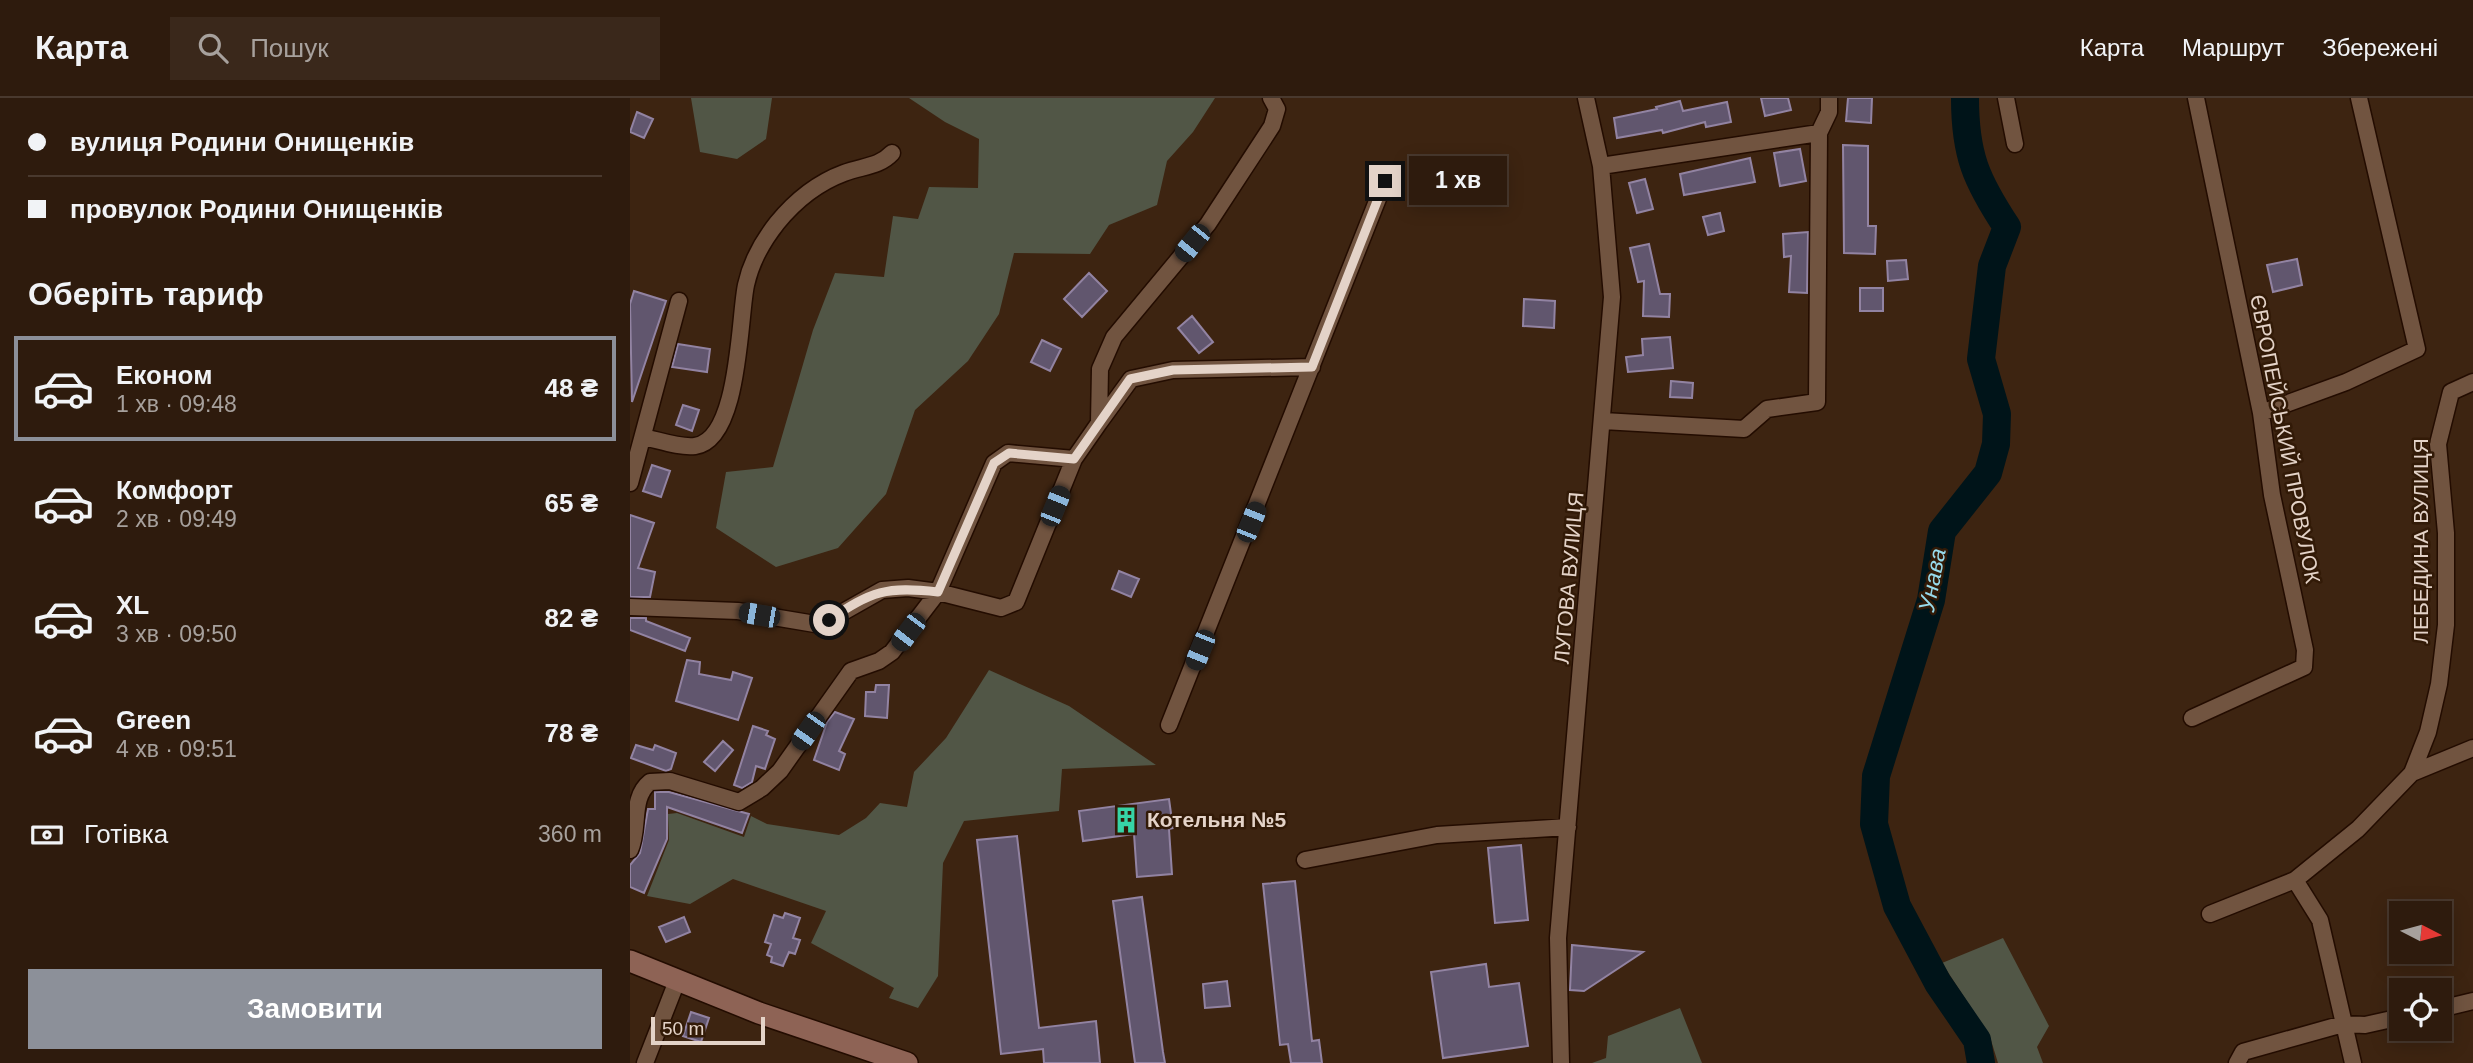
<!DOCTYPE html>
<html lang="uk">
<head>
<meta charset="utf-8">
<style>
  :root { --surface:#2e1b0d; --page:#3a281b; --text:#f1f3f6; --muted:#a7a19d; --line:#49392e; --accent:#8c9099 }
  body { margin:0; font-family:Arial,sans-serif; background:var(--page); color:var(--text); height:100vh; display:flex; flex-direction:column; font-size:26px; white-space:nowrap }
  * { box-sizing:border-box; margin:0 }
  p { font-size:23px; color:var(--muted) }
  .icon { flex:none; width:38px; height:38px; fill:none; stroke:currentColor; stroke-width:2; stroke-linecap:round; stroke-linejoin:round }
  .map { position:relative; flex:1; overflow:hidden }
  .panel { display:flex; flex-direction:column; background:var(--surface); width:630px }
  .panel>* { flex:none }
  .banner { display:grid; align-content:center; height:154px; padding:0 28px; background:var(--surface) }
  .needle { width:46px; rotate:96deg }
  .buttons { position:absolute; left:1759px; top:803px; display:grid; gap:14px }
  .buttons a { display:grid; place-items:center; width:63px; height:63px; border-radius:0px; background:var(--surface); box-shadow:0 4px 18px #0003,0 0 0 2px var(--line); font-size:35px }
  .scale { position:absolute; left:21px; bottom:18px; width:114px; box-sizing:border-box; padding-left:7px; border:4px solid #e4d3c8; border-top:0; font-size:19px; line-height:24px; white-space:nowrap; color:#e4d3c8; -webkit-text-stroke:5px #321a07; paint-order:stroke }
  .end { position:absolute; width:32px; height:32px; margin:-16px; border:9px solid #e4d3c8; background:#111; box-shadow:0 0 0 4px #111 }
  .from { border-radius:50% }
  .bubble { position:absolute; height:49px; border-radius:0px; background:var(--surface); box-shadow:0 4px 18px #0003,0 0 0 2px var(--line); font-size:23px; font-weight:700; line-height:49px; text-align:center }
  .car { position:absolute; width:21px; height:42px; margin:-21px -10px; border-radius:9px; box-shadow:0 0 5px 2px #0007; background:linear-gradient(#222 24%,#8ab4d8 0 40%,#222 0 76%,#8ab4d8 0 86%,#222 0) }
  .banner b { display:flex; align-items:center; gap:24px; height:66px; font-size:26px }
  .banner b+b { border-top:2px solid var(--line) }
  .banner i { width:18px; height:18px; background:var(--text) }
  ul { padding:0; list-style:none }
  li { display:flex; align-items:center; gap:21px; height:105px; margin:0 14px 10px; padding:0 14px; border:4px solid transparent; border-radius:0px }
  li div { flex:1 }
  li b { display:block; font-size:26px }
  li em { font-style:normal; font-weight:700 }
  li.selected { border-color:var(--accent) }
  li>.icon { width:63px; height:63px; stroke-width:1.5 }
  h2 { padding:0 28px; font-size:32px; line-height:84px }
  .pay { display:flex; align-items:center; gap:18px; height:77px; padding:0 28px; font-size:26px }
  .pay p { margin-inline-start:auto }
  .button { display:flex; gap:14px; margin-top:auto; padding:14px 28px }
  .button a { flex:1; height:80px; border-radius:0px; background:var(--accent); color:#fff; font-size:28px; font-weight:700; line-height:80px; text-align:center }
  header { display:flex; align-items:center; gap:42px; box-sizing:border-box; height:98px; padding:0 35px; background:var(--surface); border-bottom:2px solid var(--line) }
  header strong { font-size:33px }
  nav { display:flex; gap:38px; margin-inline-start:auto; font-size:24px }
  .search { width:490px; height:63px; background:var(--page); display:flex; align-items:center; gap:18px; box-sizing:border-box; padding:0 24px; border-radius:0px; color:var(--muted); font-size:26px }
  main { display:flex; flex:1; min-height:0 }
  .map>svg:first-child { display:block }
  .green { fill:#515646 }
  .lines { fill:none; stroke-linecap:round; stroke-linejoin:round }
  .river { stroke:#001419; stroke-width:28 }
  .building { fill:#61566e; stroke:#9283a2; stroke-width:2 }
  .street-casing { stroke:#230c00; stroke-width:19 }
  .secondary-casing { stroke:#230c00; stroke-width:24 }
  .street { stroke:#715440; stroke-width:16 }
  .secondary { stroke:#8e6355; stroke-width:21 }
  .route { stroke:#e4d3c8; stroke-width:9 }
  .labels { text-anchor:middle; stroke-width:5; stroke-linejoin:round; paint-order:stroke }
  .street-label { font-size:21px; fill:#e4d3c8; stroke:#321a07 }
  .poi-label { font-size:21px; font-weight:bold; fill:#e4d3c8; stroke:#321a07; text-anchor:start }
  .water-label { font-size:23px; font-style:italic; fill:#97daeb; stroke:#321a07 }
</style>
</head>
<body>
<header>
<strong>Карта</strong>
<div class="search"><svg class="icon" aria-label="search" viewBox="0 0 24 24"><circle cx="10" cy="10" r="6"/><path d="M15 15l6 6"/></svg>Пошук</div>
<nav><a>Карта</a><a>Маршрут</a><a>Збережені</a></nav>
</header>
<main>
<section class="panel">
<div class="banner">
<b><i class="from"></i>вулиця Родини Онищенків</b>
<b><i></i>провулок Родини Онищенків</b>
</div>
<h2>Оберіть тариф</h2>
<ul>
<li class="selected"><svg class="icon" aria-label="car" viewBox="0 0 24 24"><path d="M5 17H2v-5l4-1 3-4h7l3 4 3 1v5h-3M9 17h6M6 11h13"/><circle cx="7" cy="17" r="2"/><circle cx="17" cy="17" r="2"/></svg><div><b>Економ</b><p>1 хв · 09:48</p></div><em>48 ₴</em></li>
<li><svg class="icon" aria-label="car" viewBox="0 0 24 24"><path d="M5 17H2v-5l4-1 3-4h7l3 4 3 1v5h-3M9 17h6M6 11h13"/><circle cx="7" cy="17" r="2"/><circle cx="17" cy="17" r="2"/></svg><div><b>Комфорт</b><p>2 хв · 09:49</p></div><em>65 ₴</em></li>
<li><svg class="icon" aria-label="car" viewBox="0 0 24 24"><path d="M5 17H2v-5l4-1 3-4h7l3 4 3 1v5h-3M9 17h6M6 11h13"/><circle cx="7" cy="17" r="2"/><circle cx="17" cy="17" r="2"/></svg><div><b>XL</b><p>3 хв · 09:50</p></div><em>82 ₴</em></li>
<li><svg class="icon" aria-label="car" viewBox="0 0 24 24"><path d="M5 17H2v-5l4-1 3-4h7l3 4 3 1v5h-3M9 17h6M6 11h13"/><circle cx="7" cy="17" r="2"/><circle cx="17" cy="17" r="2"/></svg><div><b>Green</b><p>4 хв · 09:51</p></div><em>78 ₴</em></li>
</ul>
<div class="pay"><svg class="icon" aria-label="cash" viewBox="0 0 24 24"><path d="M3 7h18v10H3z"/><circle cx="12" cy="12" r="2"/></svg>Готівка<p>360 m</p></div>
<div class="button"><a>Замовити</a></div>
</section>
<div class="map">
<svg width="1843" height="965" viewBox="0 0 1843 965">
  <rect width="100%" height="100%" fill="#3d2411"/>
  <path class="green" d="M61 0H142L136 41 107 61 70 54Z
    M279 0H585L563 34 537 63 527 107 479 127 460 156 384 155 369 216 338 263 285 312 256 396 208 450 146 469 86 430 96 374 143 369 183 232 205 175 254 179 263 118 288 121 299 89 348 90 349 41 315 24Z
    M359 572 439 608 526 667 432 671 429 713 334 723 313 765 308 878 288 910 259 900 264 890 181 845 196 813 103 781 60 806 17 798 39 742 38 716 47 715 114 739 121 718 137 726 209 737 236 720 250 705 277 709 284 674 316 640Z
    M1373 840 1419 928 1407 949 1413 965H1368L1360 939 1312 865Z
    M1050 910 1072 965H962L976 960 978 938Z"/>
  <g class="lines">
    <path class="river" d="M1335 0C1335 57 1346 82 1377 129L1362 168 1351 261 1367 316 1366 346 1358 375 1312 433 1301 502 1246 678 1244 726 1267 808 1308 885 1347 942 1351 965"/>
  </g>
  <path class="building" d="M1131 0H1158L1161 12 1135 18Z
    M1218 0H1242L1241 25 1216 23Z
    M1050 3 1053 13 1097 4 1101 24 1076 29 1075 24 1033 35 1032 32 987 40 984 20 1027 11 1026 9Z
    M7 14 23 21 14 40 0 34Z
    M1213 47 1238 48V128H1246L1245 156 1214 155Z
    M1170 51 1176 83 1150 88 1144 55Z
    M1120 60 1125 84 1054 97 1050 76Z
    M1015 81 1023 111 1007 115 999 85Z
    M1090 115 1094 133 1078 137 1073 119Z
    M1178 134 1177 195 1159 194 1161 158 1154 159 1153 136Z
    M1019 146 1030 196H1040L1039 219 1013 218 1014 183 1008 184 1000 150Z
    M1667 161 1672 187 1643 194 1637 167Z
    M1276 162 1278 181 1258 183 1257 163Z
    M459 175 477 193 452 219 434 201Z
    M1230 190H1253V213H1230Z
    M4 193 36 203 2 304 0 206Z
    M894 201 925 203 924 230 893 228Z
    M562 218 583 244 569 255 548 230Z
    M1040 239 1043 270 998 274 996 259 1013 257 1012 241Z
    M412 242 431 251 420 273 401 264Z
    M48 246 80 251 77 274 42 269Z
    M1041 283 1063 285 1062 300 1040 299Z
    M53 307 69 312 62 333 46 327Z
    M22 367 40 373 31 399 13 393Z
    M0 417 24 425 8 470 25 474 20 499H0Z
    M489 473 509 481 501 499 482 491Z
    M0 520H16V523L60 540 55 553 0 532Z
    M57 562 70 564 69 576 101 582 103 574 122 580 108 622 46 603Z
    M246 587H259L257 620 235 618 236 594H245Z
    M205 614 224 621 209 653 215 656 209 672 184 662 197 624Z
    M123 628 138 633 136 637 145 641 135 671 126 668 122 684 112 690 104 687Z
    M93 643 103 652 85 673 74 664Z
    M6 647 23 652 25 647 46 655 41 671 36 673 1 660Z
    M25 694H39L119 716 112 735 37 709V741L14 795 0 789V767L10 755 18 711H25Z
    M539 701 543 730 539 731 542 776 507 779 504 736 453 743 449 713Z
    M387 738 409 930 466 923 470 965H414L413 951 371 956 347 742Z
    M891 747 898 822 865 825 858 750Z
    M665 783 682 943 689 942 692 965H661L658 946 650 947 633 786Z
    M512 799 533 954 535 965H505L504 958 483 803Z
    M155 815 170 820 163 840 170 842 165 856 159 854 153 868 141 864 142 859 137 857 141 846 135 844 144 817 153 820Z
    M54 819 60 834 36 844 29 829Z
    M942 847 1013 854 954 893 940 892Z
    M856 866 859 889 889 885 898 948 813 960 801 874Z
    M597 883 600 908 575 910 573 886Z
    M61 914 79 920 71 944 53 938Z"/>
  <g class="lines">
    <g class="street-casing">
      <path id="street" d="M1376 0 1385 46
        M971 68 1189 35
        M1631 315 1716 284 1787 251 1729 0
        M973 323 1114 331 1137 311 1187 304 1189 35 1199 14V0
        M469 325 501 281 543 272 682 269
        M13 339C28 342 50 350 65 348 110 342 109 219 116 187 121 164 132 144 147 125 165 103 187 85 214 75 232 68 249 69 262 55
        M0 385 49 203
        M0 509 108 513 185 526 199 522 252 492 278 490 308 494 371 510 386 504 444 361 469 325 470 271 484 239 578 126 642 28 647 11 641 0
        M1562 620 1674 569 1675 552 1642 397 1631 315 1566 0
        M539 627 755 83
        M1782 675 1843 650
        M0 752C10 730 0 700 20 684L40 683 109 704 132 690 150 673 221 573 249 563 262 554 308 494 364 365 378 355 444 361
        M675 762 807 737 938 729
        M1665 782 1690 822 1723 965
        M1580 816 1665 782 1728 731 1782 675 1798 634 1809 586 1816 527V435L1808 346 1821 294 1843 284
        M1810 911 1843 903
        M15 965 47 883
        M931 965 928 840 982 199 971 68 956 0
        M1607 965 1613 954 1713 926 1735 927 1771 919"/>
    </g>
    <g class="secondary-casing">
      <path id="secondary" d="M0 863 129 915 277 965"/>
    </g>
    <use href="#street" class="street"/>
    <use href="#secondary" class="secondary"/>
  </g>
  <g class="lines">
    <path class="route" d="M199 522C242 493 256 488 308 494L364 365 379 355 444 361 500 281 543 272 682 269 755 83"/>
  </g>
  <defs>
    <g id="building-bare" transform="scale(2.1)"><path d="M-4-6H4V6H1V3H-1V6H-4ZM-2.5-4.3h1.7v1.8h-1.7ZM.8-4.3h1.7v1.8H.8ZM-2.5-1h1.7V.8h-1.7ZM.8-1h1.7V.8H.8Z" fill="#36d4a6" stroke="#321a07" stroke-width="2.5" paint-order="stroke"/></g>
  </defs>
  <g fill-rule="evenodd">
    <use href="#building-bare" x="496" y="722"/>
  </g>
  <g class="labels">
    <g class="street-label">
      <text transform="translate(1655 341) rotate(79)" y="7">ЄВРОПЕЙСЬКИЙ ПРОВУЛОК</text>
      <text transform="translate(1791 443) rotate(-90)" y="7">ЛЕБЕДИНА ВУЛИЦЯ</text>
      <text transform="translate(939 480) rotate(-85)" y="7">ЛУГОВА ВУЛИЦЯ</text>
    </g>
    <g class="poi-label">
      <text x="517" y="729">Котельня №5</text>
    </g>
    <g class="water-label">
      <text transform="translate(1302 482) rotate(-79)" y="8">Унава</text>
    </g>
  </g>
</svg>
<div class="buttons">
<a><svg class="needle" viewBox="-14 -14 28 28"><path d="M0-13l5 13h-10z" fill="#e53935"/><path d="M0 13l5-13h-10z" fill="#a7a19d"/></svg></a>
<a><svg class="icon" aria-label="locate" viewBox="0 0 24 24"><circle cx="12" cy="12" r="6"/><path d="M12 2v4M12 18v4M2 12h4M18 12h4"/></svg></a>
</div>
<div class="scale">50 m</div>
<i class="end from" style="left:199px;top:522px"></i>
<i class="end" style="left:755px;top:83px"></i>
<div class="bubble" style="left:779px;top:58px;width:98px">1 хв</div>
<i class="car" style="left:562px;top:145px;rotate:219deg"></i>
<i class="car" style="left:425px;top:408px;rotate:22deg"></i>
<i class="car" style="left:621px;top:424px;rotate:22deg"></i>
<i class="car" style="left:129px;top:517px;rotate:280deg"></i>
<i class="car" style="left:278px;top:534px;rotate:217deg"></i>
<i class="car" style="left:570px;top:552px;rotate:202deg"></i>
<i class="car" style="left:178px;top:633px;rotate:215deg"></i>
</div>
</main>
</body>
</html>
